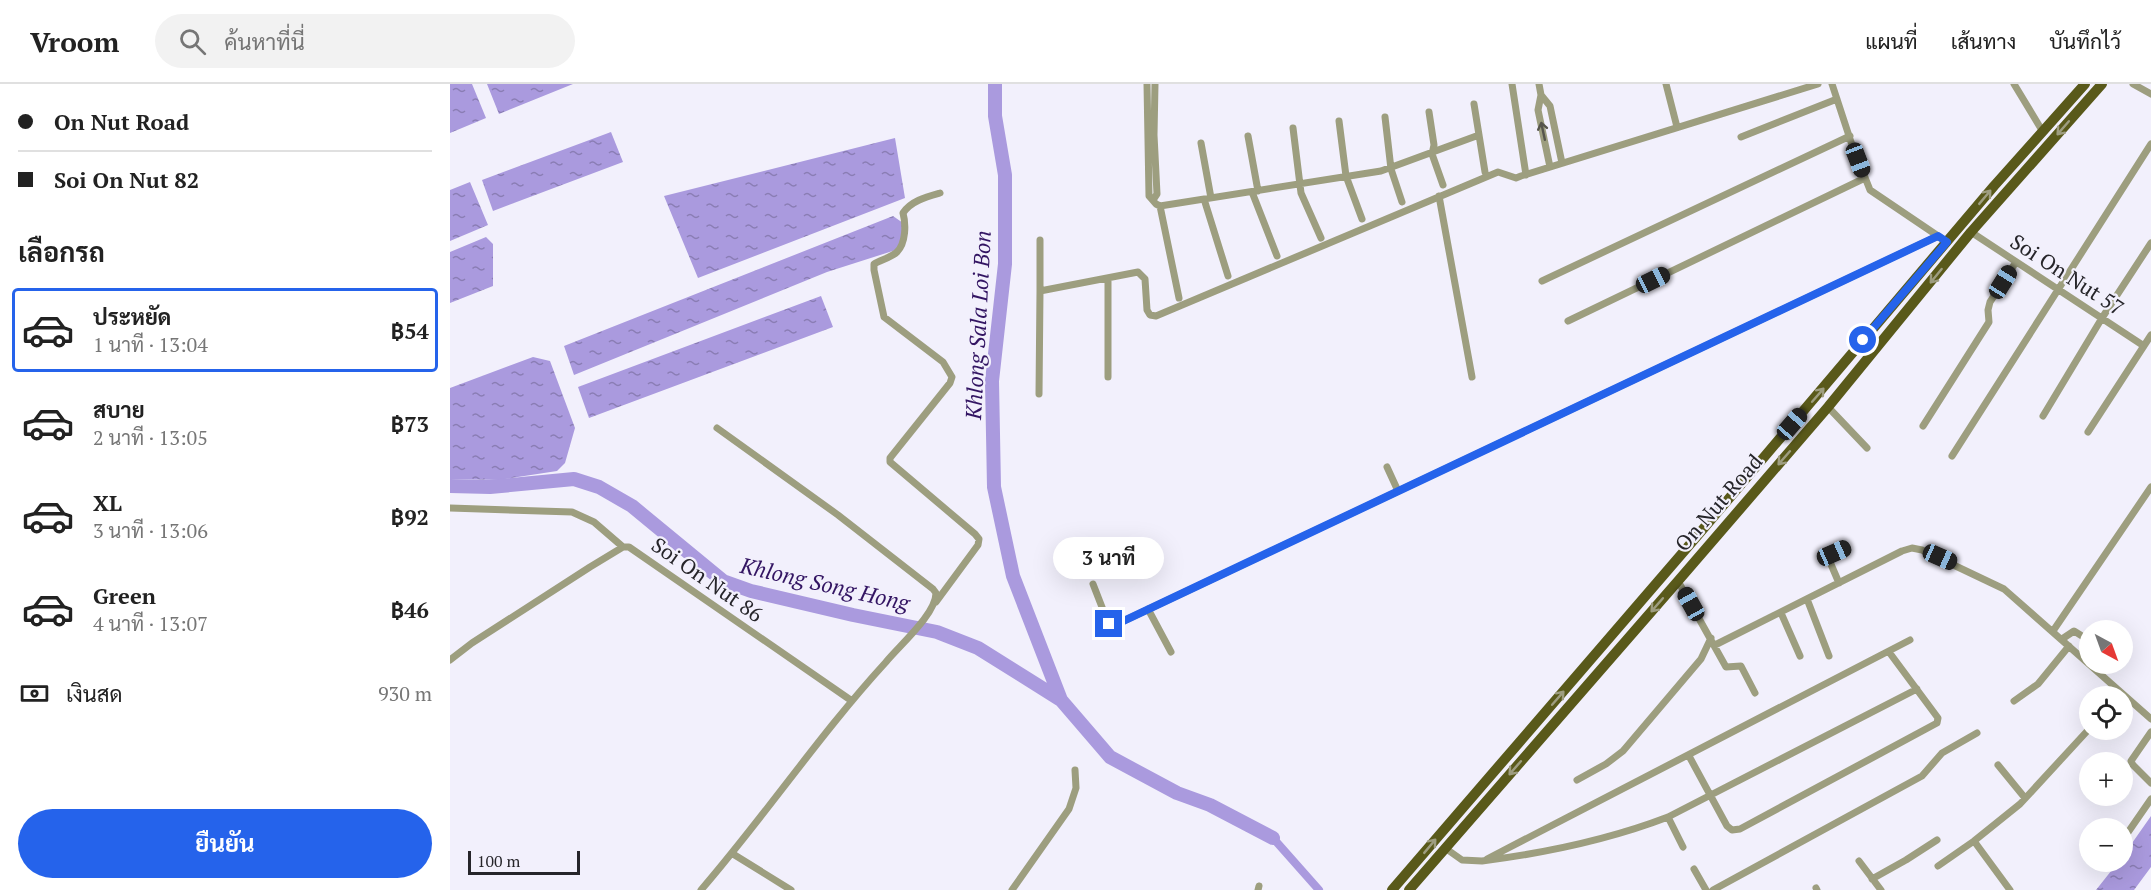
<!DOCTYPE html>
<html lang="th">
<head>
<meta charset="utf-8">
<style>
  :root { --surface:#fff; --page:#f2f2f2; --text:#222; --muted:#767676; --line:#e0e0e0; --accent:#2563eb }
  body { margin:0; font-family:"PT Serif",Sarabun,serif; background:var(--page); color:var(--text); height:100vh; display:flex; flex-direction:column; font-size:22px; white-space:nowrap }
  * { box-sizing:border-box; margin:0 }
  p { font-size:20px; color:var(--muted) }
  .icon { flex:none; width:33px; height:33px; fill:none; stroke:currentColor; stroke-width:2; stroke-linecap:round; stroke-linejoin:round }
  .map { position:relative; flex:1; overflow:hidden }
  .drawer { display:flex; flex-direction:column; background:var(--surface); width:450px }
  .drawer>* { flex:none }
  .hud { display:grid; align-content:center; height:132px; padding:0 18px; background:var(--surface) }
  .needle { width:39px; rotate:139deg }
  .buttons { position:absolute; left:1629px; top:536px; display:grid; gap:12px }
  .buttons a { display:grid; place-items:center; width:54px; height:54px; border-radius:50%; background:var(--surface); box-shadow:0 6px 24px #0002; font-size:30px }
  .scale { position:absolute; left:18px; bottom:15px; width:112px; box-sizing:border-box; padding-left:6px; border:3px solid #26252a; border-top:0; font-size:16px; line-height:21px; white-space:nowrap; color:#26252a; -webkit-text-stroke:4px #f2f0fc; paint-order:stroke }
  .end { position:absolute; width:27px; height:27px; margin:-14px; border:8px solid #2563eb; background:#fff; box-shadow:0 0 0 3px #fff }
  .from { border-radius:50% }
  .bubble { position:absolute; height:42px; border-radius:21px; background:var(--surface); box-shadow:0 6px 24px #0002; font-size:20px; font-weight:700; line-height:42px; text-align:center }
  .car { position:absolute; width:18px; height:36px; margin:-18px -9px; border-radius:8px; box-shadow:0 0 4px 2px #0007; background:linear-gradient(#222 24%,#8ab4d8 0 40%,#222 0 76%,#8ab4d8 0 86%,#222 0) }
  .hud b { display:flex; align-items:center; gap:21px; height:57px; font-size:22px }
  .hud b+b { border-top:2px solid var(--line) }
  .hud i { width:15px; height:15px; background:var(--text) }
  ul { padding:0; list-style:none }
  li { display:flex; align-items:center; gap:18px; height:84px; margin:0 12px 9px; padding:0 6px; border:3px solid transparent; border-radius:6px }
  li div { flex:1 }
  li b { display:block; font-size:22px }
  li em { font-style:normal; font-weight:700 }
  li.active { border-color:var(--accent) }
  li>.icon { width:54px; height:54px; stroke-width:1.5 }
  h2 { padding:0 18px; font-size:27px; line-height:72px }
  .pay { display:flex; align-items:center; gap:15px; height:66px; padding:0 18px; font-size:22px }
  .pay p { margin-inline-start:auto }
  .button { display:flex; gap:12px; margin-top:auto; padding:12px 18px }
  .button a { flex:1; height:69px; border-radius:36px; background:var(--accent); color:#fff; font-size:24px; font-weight:700; line-height:69px; text-align:center }
  header { display:flex; align-items:center; gap:36px; box-sizing:border-box; height:84px; padding:0 30px; background:var(--surface); border-bottom:2px solid var(--line) }
  header strong { font-size:28px }
  nav { display:flex; gap:33px; margin-inline-start:auto; font-size:21px }
  .search { width:420px; height:54px; background:var(--page); display:flex; align-items:center; gap:15px; box-sizing:border-box; padding:0 21px; border-radius:33px; color:var(--muted); font-size:22px }
  main { display:flex; flex:1; min-height:0 }
  .map>svg:first-child { display:block }
  .water { fill:url(#water-ripples) }
  .lines { fill:none; stroke-linecap:round; stroke-linejoin:round }
  .canal { stroke:#aa9ade; stroke-width:8 }
  .river { stroke:#aa9ade; stroke-width:14 }
  .minor { stroke:#9d9e7f; stroke-width:7 }
  .primary { stroke:#59591a; stroke-width:10 }
  .oneway { stroke:#9e9d80 }
  .oneway2 { stroke:#56554c }
  .route { stroke:#2563eb; stroke-width:8 }
  .labels { text-anchor:middle; stroke-width:4.5; stroke-linejoin:round; paint-order:stroke }
  .street-label { font-size:21px; fill:#26252a; stroke:#f2f0fc }
  .water-label { font-size:22px; font-style:italic; fill:#331563; stroke:#f2f0fc }
</style>
</head>
<body>
<header>
<strong>Vroom</strong>
<div class="search"><svg class="icon" aria-label="search" viewBox="0 0 24 24"><circle cx="10" cy="10" r="6"/><path d="M15 15l6 6"/></svg>ค้นหาที่นี่</div>
<nav><a>แผนที่</a><a>เส้นทาง</a><a>บันทึกไว้</a></nav>
</header>
<main>
<section class="drawer">
<div class="hud">
<b><i class="from"></i>On Nut Road</b>
<b><i></i>Soi On Nut 82</b>
</div>
<h2>เลือกรถ</h2>
<ul>
<li class="active"><svg class="icon" aria-label="car" viewBox="0 0 24 24"><path d="M5 17H2v-5l4-1 3-4h7l3 4 3 1v5h-3M9 17h6M6 11h13"/><circle cx="7" cy="17" r="2"/><circle cx="17" cy="17" r="2"/></svg><div><b>ประหยัด</b><p>1 นาที · 13:04</p></div><em>฿54</em></li>
<li><svg class="icon" aria-label="car" viewBox="0 0 24 24"><path d="M5 17H2v-5l4-1 3-4h7l3 4 3 1v5h-3M9 17h6M6 11h13"/><circle cx="7" cy="17" r="2"/><circle cx="17" cy="17" r="2"/></svg><div><b>สบาย</b><p>2 นาที · 13:05</p></div><em>฿73</em></li>
<li><svg class="icon" aria-label="car" viewBox="0 0 24 24"><path d="M5 17H2v-5l4-1 3-4h7l3 4 3 1v5h-3M9 17h6M6 11h13"/><circle cx="7" cy="17" r="2"/><circle cx="17" cy="17" r="2"/></svg><div><b>XL</b><p>3 นาที · 13:06</p></div><em>฿92</em></li>
<li><svg class="icon" aria-label="car" viewBox="0 0 24 24"><path d="M5 17H2v-5l4-1 3-4h7l3 4 3 1v5h-3M9 17h6M6 11h13"/><circle cx="7" cy="17" r="2"/><circle cx="17" cy="17" r="2"/></svg><div><b>Green</b><p>4 นาที · 13:07</p></div><em>฿46</em></li>
</ul>
<div class="pay"><svg class="icon" aria-label="cash" viewBox="0 0 24 24"><path d="M3 7h18v10H3z"/><circle cx="12" cy="12" r="2"/></svg>เงินสด<p>930 m</p></div>
<div class="button"><a>ยืนยัน</a></div>
</section>
<div class="map">
<svg width="1701" height="806" viewBox="0 0 1701 806">
  <defs>
    <pattern id="water-ripples" width="26" height="14" patternUnits="userSpaceOnUse" patternTransform="scale(1.5)"><rect width="26" height="14" fill="#aa9ade"/><path d="M2 4q2-2 4 0t4 0M15 11q2-2 4 0t4 0" fill="none" stroke="#8a7db4"/></pattern>
  </defs>
  <rect width="100%" height="100%" fill="#f2f0fc"/>
  <path class="water" d="M0 0H22L36 34 0 49Z
    M37 0H123L49 30Z
    M161 48 173 78 43 127 32 96Z
    M445 54 455 114 248 194 214 112Z
    M20 98 38 141 0 157V106Z
    M443 132 453 139 452 164 377 188 124 291 114 262Z
    M36 153 43 160V202L0 219V168Z
    M371 212 383 243 139 334 128 303Z
    M83 273 100 277 125 344 115 379 107 387 49 396 0 395V304Z
    M1701 732V783L1684 806H1646L1669 777H1672L1673 772Z"/>
  <g class="lines">
    <path class="canal" d="M823 754 869 806"/>
    <path class="river" d="M545 0V32L555 91V180L542 297 544 403 563 492 611 616 660 673 727 709 760 721 823 754
      M0 402 40 403 124 395 149 403 182 422 273 497 301 507 403 531 487 548 528 564 611 616"/>
    <path class="minor" d="M697 0 699 112 706 120 710 122 931 87 1029 51
      M1062 0 1076 91
      M1089 0 1091 11 1088 26 1100 83
      M1216 0 1227 43
      M1382 0 1401 58 1420 106 1491 154
      M1564 0 1593 48
      M1683 0 1701 10
      M1091 11 1100 22 1112 79
      M1024 20 1035 88
      M979 28 984 61 982 70 993 101
      M935 33 941 85 952 118
      M889 37 896 92 912 135
      M843 44 851 109 871 154
      M798 52 808 107
      M1291 53 1387 15
      M751 59 761 114
      M802 108 827 172
      M989 112 1022 293
      M754 115 778 192
      M703 116 707 110 704 51 705 0
      M710 122 729 214
      M1521 148 1694 262
      M590 156V207L688 188 695 195 697 226 700 231 706 232 1048 88 1066 94 1071 92 1368 0
      M1092 197 1400 52
      M1118 237 1415 94
      M658 293V195
      M589 310 590 207
      M1378 323 1417 364
      M1593 332 1652 234 1701 159
      M1473 342 1539 238 1538 226 1540 218 1566 178
      M1638 348 1701 251
      M1502 372 1701 60
      M937 383 948 407
      M0 424 122 428 144 438 173 463
      M1228 497 1276 583 1291 582 1305 609
      M1389 499 1380 478 1384 469 1396 464
      M643 500 657 536 659 540 665 541 1488 152
      M1357 515 1379 572
      M486 518 528 461 529 455 525 450 440 378V374L500 299 502 293 493 278 434 233 424 186V180C431 176 442 173 447 168 456 159 456 140 453 129 461 117 476 113 490 109
      M698 525 721 568
      M1331 529 1350 572
      M1603 547 1701 403
      M1612 555 1624 547 1640 557
      M1265 561 1452 467 1462 464 1472 466 1554 505 1701 635
      M0 576 22 559 140 483 173 463H179L402 617
      M1564 617 1588 600 1619 562
      M1701 648 1681 677 1683 681 1701 699
      M1239 672 1277 742 1282 746 1290 745 1487 639 1488 634 1439 568
      M1548 681 1575 714
      M1127 696 1156 680 1173 667 1251 575 1261 554
      M1218 733 1233 763
      M1524 757 1560 806
      M1672 757 1701 715
      M995 764 1012 776 1032 777C1095 769 1158 756 1218 733L1467 605
      M283 770 341 806
      M1037 775 1460 556
      M1409 777 1431 806
      M1657 779 1659 777
      M1488 782 1524 757 1570 720 1640 644
      M1244 785 1256 806
      M1422 795 1456 776 1487 756
      M1366 804 1367 806
      M251 806C315 732 370 650 436 578 450 561 486 530 486 509L483 505 388 431 267 344
      M562 806 619 725 626 704 625 686
      M808 806 809 802
      M1263 806 1472 692 1492 669 1527 649"/>
    <path class="primary" d="M942 806 1248 451 1544 102 1635 0
      M959 806 1228 497 1378 323 1521 148 1652 0"/>
  </g>
  <defs><path id="oneway-shaft" d="M-6 0H5M1.5-3L5.5 0L1.5 3" fill="none" stroke-width="1.6" stroke-linecap="round" stroke-linejoin="round" transform="scale(1.5)"/></defs>
  <g class="oneway">
    <use href="#oneway-shaft" transform="translate(1613 44) rotate(131)"/>
    <use href="#oneway-shaft" transform="translate(1535 113) rotate(-50)"/>
    <use href="#oneway-shaft" transform="translate(1486 192) rotate(129)"/>
    <use href="#oneway-shaft" transform="translate(1368 311) rotate(-49)"/>
    <use href="#oneway-shaft" transform="translate(1334 374) rotate(131)"/>
    <use href="#oneway-shaft" transform="translate(1207 521) rotate(131)"/>
    <use href="#oneway-shaft" transform="translate(1108 614) rotate(-49)"/>
    <use href="#oneway-shaft" transform="translate(1065 684) rotate(131)"/>
    <use href="#oneway-shaft" transform="translate(980 762) rotate(-50)"/>
  </g>
  <use class="oneway2" href="#oneway-shaft" transform="translate(1093 47) rotate(-102)"/>
  <g class="lines">
    <path class="route" d="M659 540 665 541 1488 152 1497 158 1413 256"/>
  </g>
  <g class="labels">
    <g class="street-label">
      <text transform="translate(1617 191) rotate(33)" y="7">Soi On Nut 57</text>
      <text transform="translate(1269 419) rotate(-49)" y="7">On Nut Road</text>
      <text transform="translate(257 496) rotate(35)" y="7">Soi On Nut 86</text>
    </g>
    <g class="water-label">
      <text transform="translate(528 241) rotate(-87)" y="8">Khlong Sala Loi Bon</text>
      <text transform="translate(375 500) rotate(13)" y="8">Khlong Song Hong</text>
    </g>
  </g>
</svg>
<div class="buttons">
<a><svg class="needle" viewBox="-14 -14 28 28"><path d="M0-13l5 13h-10z" fill="#e53935"/><path d="M0 13l5-13h-10z" fill="#767676"/></svg></a>
<a><svg class="icon" aria-label="locate" viewBox="0 0 24 24"><circle cx="12" cy="12" r="6"/><path d="M12 2v4M12 18v4M2 12h4M18 12h4"/></svg></a>
<a>+</a>
<a>−</a>
</div>
<div class="scale">100 m</div>
<i class="end from" style="left:1413px;top:256px"></i>
<i class="end" style="left:659px;top:540px"></i>
<div class="bubble" style="left:603px;top:453px;width:111px">3 นาที</div>
<i class="car" style="left:1408px;top:76px;rotate:159deg"></i>
<i class="car" style="left:1203px;top:196px;rotate:64deg"></i>
<i class="car" style="left:1553px;top:198px;rotate:32deg"></i>
<i class="car" style="left:1342px;top:340px;rotate:41deg"></i>
<i class="car" style="left:1384px;top:469px;rotate:66deg"></i>
<i class="car" style="left:1490px;top:473px;rotate:114deg"></i>
<i class="car" style="left:1241px;top:520px;rotate:331deg"></i>
</div>
</main>
</body>
</html>
